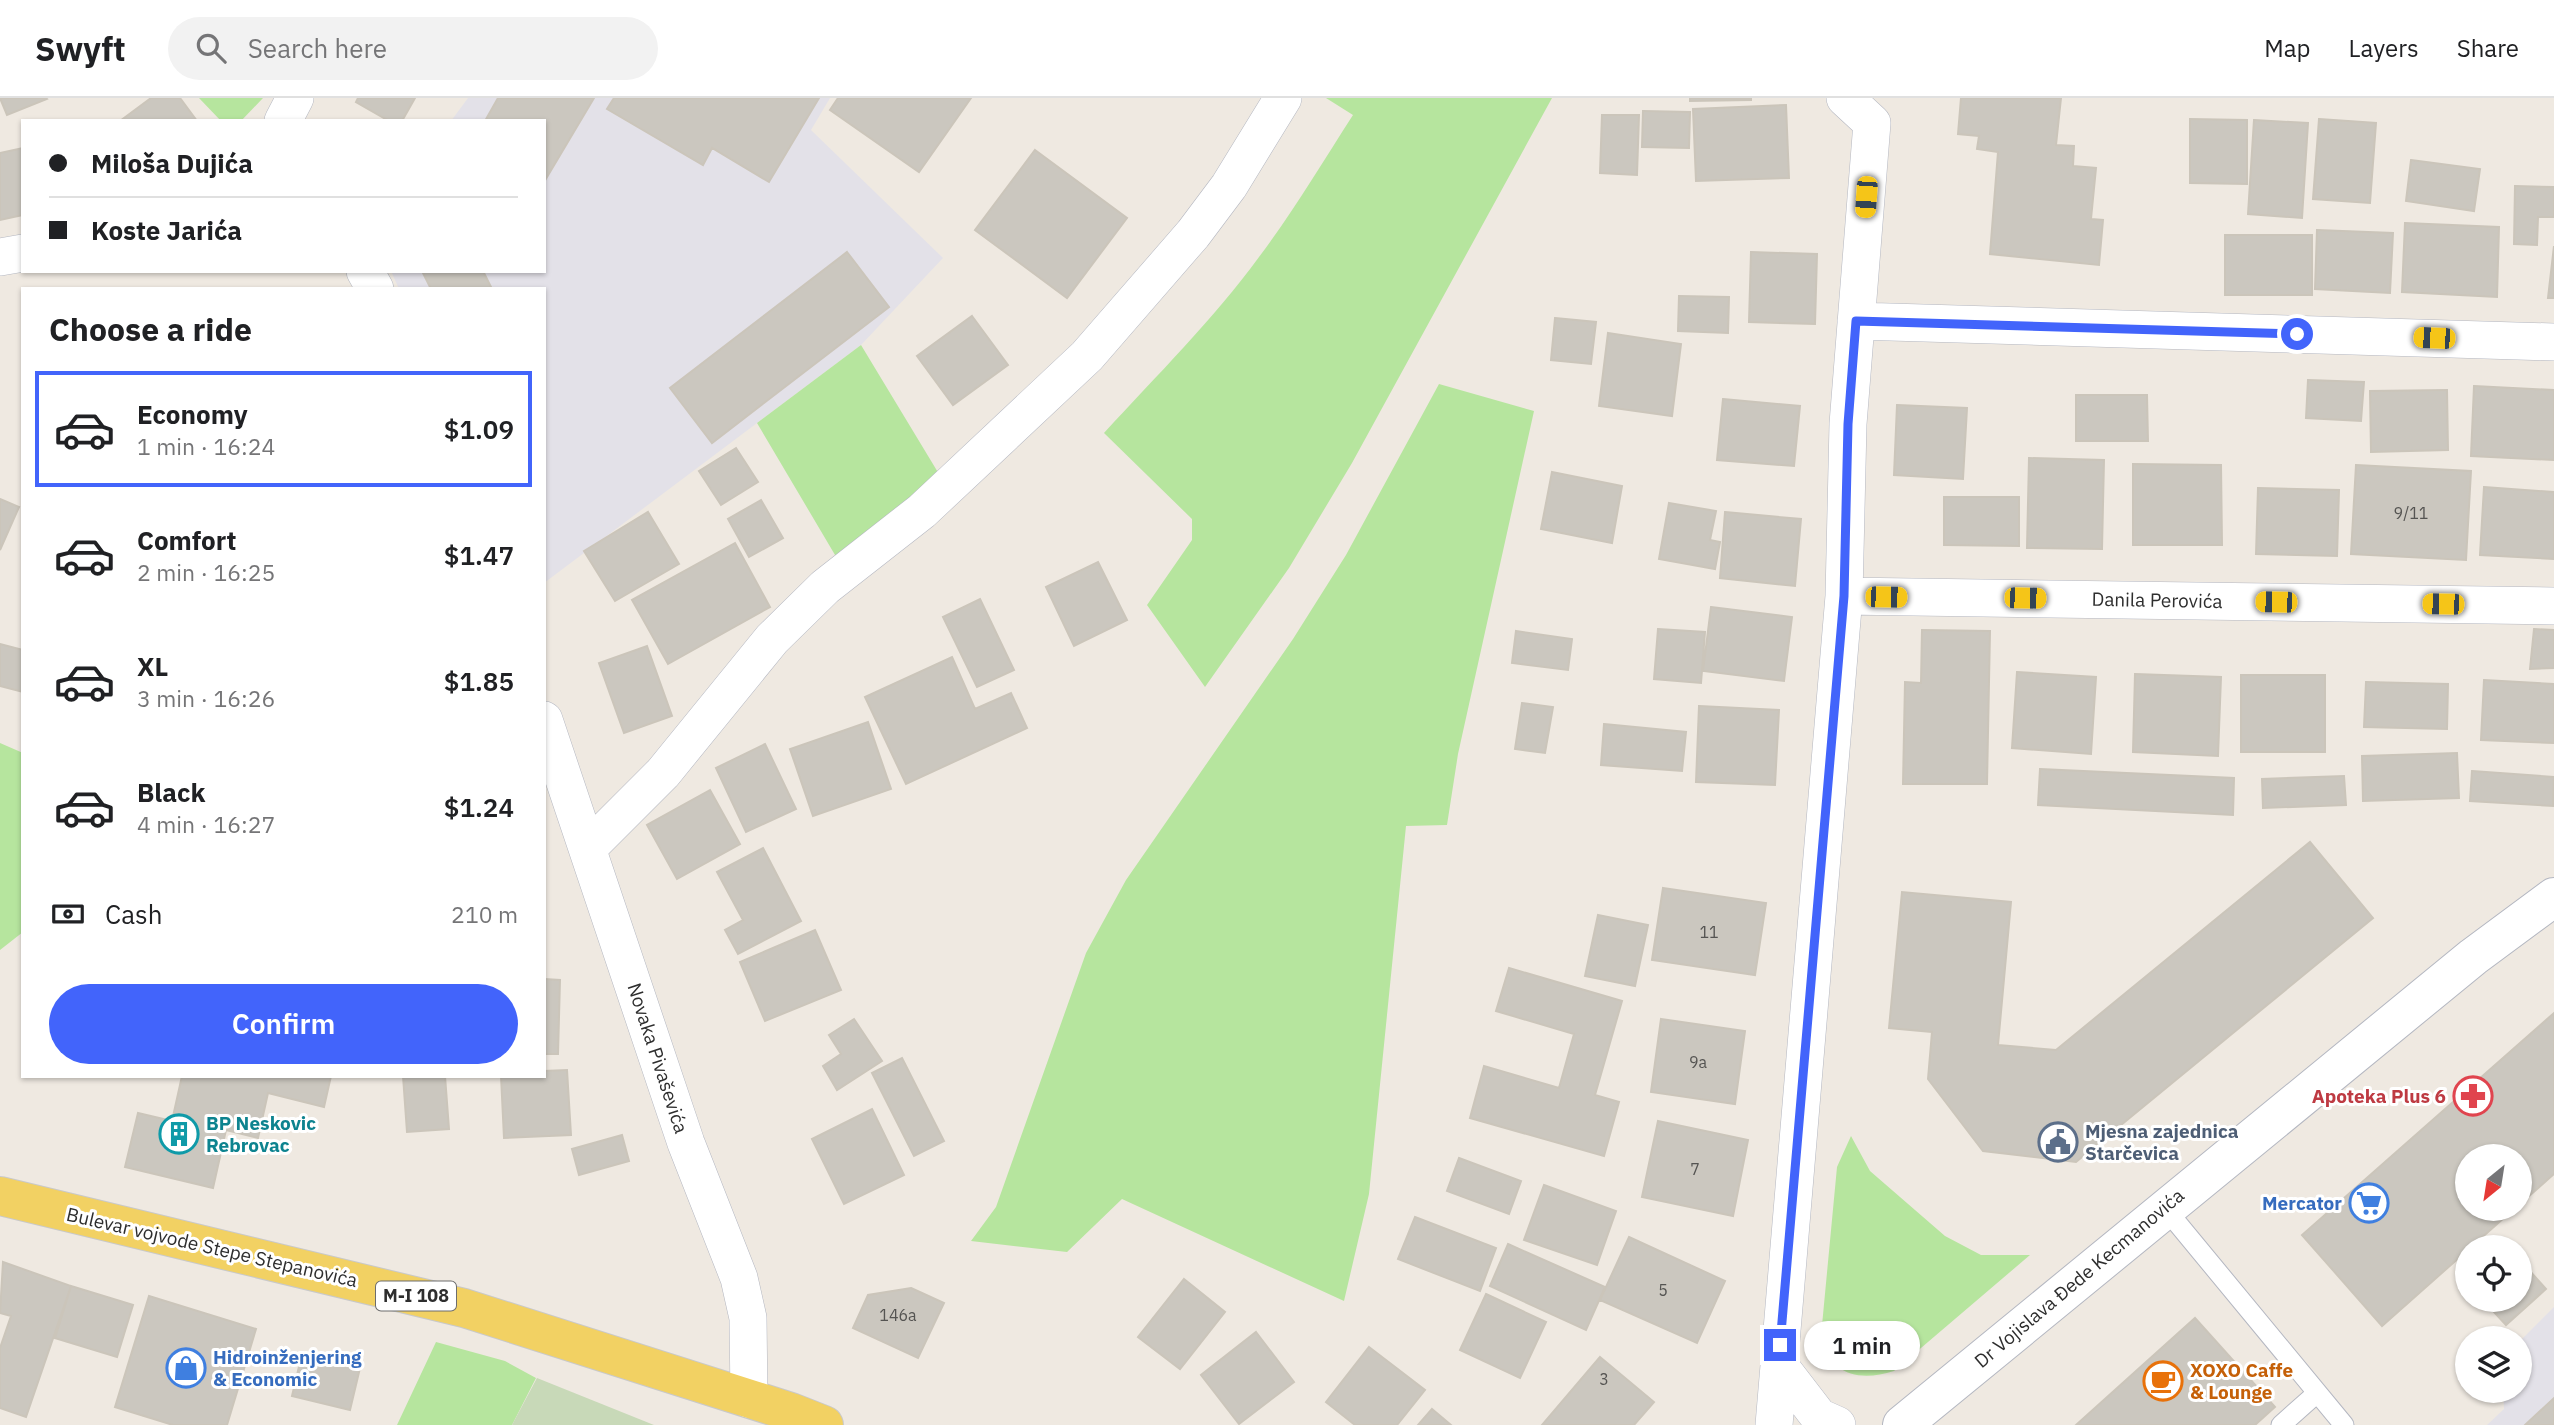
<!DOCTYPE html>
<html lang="en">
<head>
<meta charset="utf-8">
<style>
  :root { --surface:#fff; --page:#f2f2f2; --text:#202124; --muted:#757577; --line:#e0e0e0; --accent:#4264fb }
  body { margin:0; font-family:"IBM Plex Sans",sans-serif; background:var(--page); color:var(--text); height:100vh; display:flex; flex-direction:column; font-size:26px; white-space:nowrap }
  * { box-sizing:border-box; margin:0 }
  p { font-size:23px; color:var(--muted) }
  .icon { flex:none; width:38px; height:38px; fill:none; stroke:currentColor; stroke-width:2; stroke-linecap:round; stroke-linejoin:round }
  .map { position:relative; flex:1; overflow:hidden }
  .details { position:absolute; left:21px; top:189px; width:525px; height:791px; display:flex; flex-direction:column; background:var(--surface); border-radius:0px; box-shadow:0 2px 5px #0004 }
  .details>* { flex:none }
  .guide { position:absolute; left:21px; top:21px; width:525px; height:154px; border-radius:0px; box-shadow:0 2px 5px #0004; display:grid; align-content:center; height:154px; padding:0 28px; background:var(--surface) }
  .needle { width:46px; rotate:210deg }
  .buttons { position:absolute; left:2455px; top:1046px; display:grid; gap:14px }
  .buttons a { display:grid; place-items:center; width:77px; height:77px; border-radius:50%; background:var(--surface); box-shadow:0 2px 5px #0004; font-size:35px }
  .end { position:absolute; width:32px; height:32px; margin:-16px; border:9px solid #4264fb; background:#fff; box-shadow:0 0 0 4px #fff }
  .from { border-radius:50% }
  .bubble { position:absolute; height:49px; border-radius:24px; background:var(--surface); box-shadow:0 2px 5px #0004; font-size:23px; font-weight:600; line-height:49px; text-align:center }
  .car { position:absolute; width:21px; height:42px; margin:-21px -10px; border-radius:9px; box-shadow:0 0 5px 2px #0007; background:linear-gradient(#f5c518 24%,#345 0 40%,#f5c518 0 76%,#345 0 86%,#f5c518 0) }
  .guide b { display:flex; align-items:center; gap:24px; height:66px; font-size:26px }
  .guide b+b { border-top:2px solid var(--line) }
  .guide i { width:18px; height:18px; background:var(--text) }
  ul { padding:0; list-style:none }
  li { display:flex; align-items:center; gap:21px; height:116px; margin:0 14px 10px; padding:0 14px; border:4px solid transparent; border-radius:0px }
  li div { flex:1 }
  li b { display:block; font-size:26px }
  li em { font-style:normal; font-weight:600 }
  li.current { border-color:var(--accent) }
  li>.icon { width:63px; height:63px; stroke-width:1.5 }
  h2 { padding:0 28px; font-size:32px; line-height:84px }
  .pay { display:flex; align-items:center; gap:18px; height:77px; padding:0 28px; font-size:26px }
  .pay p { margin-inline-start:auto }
  .primary-button { display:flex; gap:14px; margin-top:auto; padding:14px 28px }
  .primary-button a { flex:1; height:80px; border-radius:42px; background:var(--accent); color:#fff; font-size:28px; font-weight:600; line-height:80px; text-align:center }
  header { display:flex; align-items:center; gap:42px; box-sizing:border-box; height:98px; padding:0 35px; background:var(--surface); border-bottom:2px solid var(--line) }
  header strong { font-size:33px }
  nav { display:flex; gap:38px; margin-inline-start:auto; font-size:24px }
  .search { width:490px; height:63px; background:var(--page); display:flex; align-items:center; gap:18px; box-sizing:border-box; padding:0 24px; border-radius:38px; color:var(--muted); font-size:26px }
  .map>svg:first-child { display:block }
  .industrial { fill:#e3e1e8 }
  .green { fill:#b6e59e }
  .cemetery { fill:#c8d9b8 }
  .building { fill:#cbc7bf; stroke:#cbc5ba; stroke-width:2 }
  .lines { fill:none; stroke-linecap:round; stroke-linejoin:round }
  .service-casing { stroke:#b4b7c1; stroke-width:21 }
  .minor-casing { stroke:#b4b7c1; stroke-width:38 }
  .tertiary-casing { stroke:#b4b7c1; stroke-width:40 }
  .primary-casing { stroke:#c9c9c9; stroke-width:40 }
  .service { stroke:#fff; stroke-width:19 }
  .minor { stroke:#fff; stroke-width:37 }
  .tertiary { stroke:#fff; stroke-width:38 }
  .primary { stroke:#f2d163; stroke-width:38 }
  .route { stroke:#4264fb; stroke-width:9 }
  .labels { text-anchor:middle; stroke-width:6; stroke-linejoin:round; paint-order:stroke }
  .number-label { font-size:16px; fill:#555452 }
  .shield { fill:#fff; stroke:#6d6d6d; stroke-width:2 }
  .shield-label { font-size:18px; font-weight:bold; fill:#2e2e2e }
  .street-label { font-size:19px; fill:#2e2e2e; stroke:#fff }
  .health-label { font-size:19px; font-weight:bold; fill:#be3a42; stroke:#fff; text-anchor:end }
  .culture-label { font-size:19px; font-weight:bold; fill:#0d838f; stroke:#fff; text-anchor:start }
  .service-label { font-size:19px; font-weight:bold; fill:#4e5e75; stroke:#fff; text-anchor:start }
  .shop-label { font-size:19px; font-weight:bold; fill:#366cbe; stroke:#fff; text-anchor:end }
  .food-label { font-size:19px; font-weight:bold; fill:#c56008; stroke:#fff; text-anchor:start }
</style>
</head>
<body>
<header>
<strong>Swyft</strong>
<div class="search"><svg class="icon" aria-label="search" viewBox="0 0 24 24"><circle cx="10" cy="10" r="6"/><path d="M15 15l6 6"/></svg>Search here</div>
<nav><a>Map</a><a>Layers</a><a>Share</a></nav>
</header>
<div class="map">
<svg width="2554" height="1327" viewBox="0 0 2554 1327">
  <rect width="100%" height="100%" fill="#efe9e1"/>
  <path class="industrial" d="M468 0H830L811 32 943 160 861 247 544 485V191H399L391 173H544V23H451Z
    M2554 1209V1327H2487L2504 1311 2503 1293H2520V1243Z"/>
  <path class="green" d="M199 0H263L241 23H221Z
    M1326 0H1552L1352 365 1289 470 1205 589 1147 507 1192 442V421L1104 335C1156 278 1213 222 1259 159 1293 114 1322 65 1353 17Z
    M861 247 942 381 838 462 757 325Z
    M1439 286 1534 313 1458 656 1447 727 1406 728 1369 1096 1344 1203 1122 1101 1067 1154 971 1143 996 1109 1086 855 1126 782 1293 541 1346 457Z
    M0 645 23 655V834L0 852Z
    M1851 1038 1870 1073 1945 1138 1981 1157H2030L1894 1273C1859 1284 1829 1277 1821 1238L1837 1069Z
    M436 1244 505 1263 536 1280 512 1327H397Z"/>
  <path class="cemetery" d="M537 1280 654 1327H512Z"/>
  <path class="building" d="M0 0H46L47 1 7 17Z
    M151 0H180L197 23H120Z
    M358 0H415L402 23H389L356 4Z
    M498 0H594L544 84V23H485Z
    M614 0H819L769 84 712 50 703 67 607 11Z
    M838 0H971L919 74 830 12Z
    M1690 0H1751V2L1690 3Z
    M1961 0H2061L2056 47 2074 48 2073 68 2096 70 2091 121 2103 122 2099 167 1990 156 1998 54 1977 51 1979 38 1958 36Z
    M1786 7 1789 80 1696 83 1693 11Z
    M1643 13 1690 14 1689 50 1642 49Z
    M1602 17H1639L1637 77 1600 75Z
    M2190 21 2247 22V86L2190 85Z
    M2319 21 2376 25 2370 105 2313 101Z
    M2254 22 2308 25 2302 120 2248 116Z
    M23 50V117L0 122V55Z
    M1035 52 1127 120 1067 200 975 132Z
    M2411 62 2480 71 2474 113 2406 103Z
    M2515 88 2554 89V119H2538L2537 147 2514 146Z
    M2405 125 2499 129 2497 199 2402 194Z
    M2317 132 2393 135 2390 195 2315 191Z
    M2225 137H2312V197H2225Z
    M2554 148V200H2548Z
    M847 154 889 209 712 345 670 290Z
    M1751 154 1817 156 1815 226 1749 224Z
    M422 173H483L492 191H431Z
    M1679 198 1729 199 1728 235 1678 233Z
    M972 218 1008 267 953 307 917 258Z
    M1555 220 1596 224 1591 266 1551 262Z
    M1608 235 1681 246 1672 318 1599 308Z
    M2308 282 2364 284 2361 323 2306 320Z
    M2474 288 2554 292V362L2471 358Z
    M2447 292 2448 352 2371 354 2370 293Z
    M2076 297H2147L2148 343H2076Z
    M1723 301 1800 308 1794 368 1717 362Z
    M1897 307 1967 310 1963 381 1894 377Z
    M736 350 758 384 721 407 699 373Z
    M2029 360 2104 362 2102 451 2027 450Z
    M2133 366 2221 367 2222 447H2133Z
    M2356 367 2471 373 2466 462 2351 456Z
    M1552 374 1622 388 1612 445 1541 431Z
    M2484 389 2554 394V461L2480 457Z
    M2258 390 2339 392 2337 458 2256 456Z
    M1944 399H2019V448L1944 447Z
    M0 401 19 409 0 452Z
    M761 402 783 440 749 459 728 421Z
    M1669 405 1716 413 1710 442 1720 444 1715 471 1659 461Z
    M648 414 679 466 615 503 584 453Z
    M1725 414 1801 421 1795 488 1720 480Z
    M735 445 770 509 668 566 632 502Z
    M1098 464 1127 522 1074 548 1046 489Z
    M980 501 1014 572 977 589 943 519Z
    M1711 509 1792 519 1784 583 1703 573Z
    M1658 531 1705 534 1701 585 1654 581Z
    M2534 531 2554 532V570L2530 571Z
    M1922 532 1990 533 1987 686H1903L1905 584 1921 585Z
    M1516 533 1572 541 1568 572 1512 565Z
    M0 546 23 552V594L0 588Z
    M647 548 672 618 624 635 599 565Z
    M952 559 975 611 1011 595 1027 630 906 686 865 599Z
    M2017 574 2096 579 2091 656 2012 650Z
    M2135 576 2221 579 2218 658 2133 654Z
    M2241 577H2325V654H2241Z
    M2484 582 2554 586V645L2481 642Z
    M2366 584 2448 586 2447 631 2364 629Z
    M1522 605 1553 609 1545 655 1515 651Z
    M1699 608 1779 612 1775 687 1696 684Z
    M868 624 891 691 813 718 790 651Z
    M1604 626 1686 634 1682 673 1601 667Z
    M765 646 796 711 746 734 716 670Z
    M2457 655 2459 700 2363 703 2362 658Z
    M2040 671 2234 680 2233 717 2038 707Z
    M2472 673 2554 679 2553 708 2470 703Z
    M2344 678 2346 707 2263 710 2262 681Z
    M710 692 740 746 677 781 647 727Z
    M2310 744 2373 820 2076 1064 1983 1053 1928 981 1932 934 1889 930 1902 794 2011 804 1998 947 2056 952Z
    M763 750 801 823 738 856 725 832 743 822 717 774Z
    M1663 790 1766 805 1755 877 1652 862Z
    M1598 817 1648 827 1635 888 1585 878Z
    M815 832 841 892 765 923 740 864Z
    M1509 870 1622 903 1595 997 1619 1004 1604 1058 1470 1020 1484 968 1559 990 1574 936 1496 913Z
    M544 881 560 882 558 956H544Z
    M2554 915V1076L2520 1106V1059H2468V1111H2514L2382 1228 2302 1137Z
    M854 921 882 963 837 992 823 968 841 956 829 937Z
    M1661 921 1745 933 1735 1006 1651 994Z
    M902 960 944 1043 914 1058 872 975Z
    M567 972 571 1037 504 1040 501 978H544V973Z
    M182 978H331L324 1009 268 995 258 1040 226 1032 213 1090 125 1069 138 1015 172 1023Z
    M403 978H445L449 1031 407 1034Z
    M872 1011 904 1077 844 1106 812 1041Z
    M1658 1023 1748 1042 1733 1118 1642 1099Z
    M622 1037 629 1063 579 1077 572 1051Z
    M1459 1060 1521 1083 1509 1116 1447 1093Z
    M1544 1087 1616 1113 1597 1167 1524 1142Z
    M1415 1119 1496 1150 1480 1193 1398 1161Z
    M1629 1139 1725 1183 1697 1245 1600 1202Z
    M1508 1146 1605 1189 1586 1232 1490 1188Z
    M2520 1162 2546 1191 2506 1227 2483 1202H2520Z
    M3 1164 71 1188 26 1319 0 1310V1250L11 1218 0 1215Z
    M1184 1181 1225 1214 1180 1271 1138 1239Z
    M71 1188 133 1207 117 1259 55 1240Z
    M911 1190 944 1205 918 1260 853 1230 868 1197Z
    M1486 1196 1546 1224 1520 1280 1460 1252Z
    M149 1198 256 1231 227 1327H173L115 1309Z
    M2195 1220 2275 1309 2255 1327H2076Z
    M1256 1234 1294 1284 1239 1326 1201 1277Z
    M1369 1249 1425 1292 1397 1327H1355L1326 1304Z
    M302 1256 360 1270 350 1312 292 1298Z
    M1600 1259 1654 1304 1634 1327H1542Z
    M2554 1300V1327H2525Z
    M1432 1311 1451 1327H1418Z"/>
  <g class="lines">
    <g class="service-casing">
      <path id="service" d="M2164 1109 2344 1327
        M2281 1327 2317 1295"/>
    </g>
    <g class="minor-casing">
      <path id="minor" d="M283 23 295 0
        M0 159 23 155
        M365 173 375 191
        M1856 223 2554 244
        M1844 498 2554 508
        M544 622 686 1045 739 1180 748 1220 749 1301
        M589 749 663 675 772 541 825 489 922 413 1087 258 1193 136 1229 88 1283 0
        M1779 1267 1819 1319 1837 1327
        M1774 1327 1844 498 1848 326 1872 25 1845 0"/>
    </g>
    <g class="tertiary-casing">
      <path id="tertiary" d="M1902 1327 2473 859 2554 799"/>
    </g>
    <g class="primary-casing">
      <path id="primary" d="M0 1098 464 1210 791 1314 824 1327"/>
    </g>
    <use href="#service" class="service"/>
    <use href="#minor" class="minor"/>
    <use href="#tertiary" class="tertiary"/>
    <use href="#primary" class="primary"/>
  </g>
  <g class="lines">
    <path class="route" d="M1780 1247 1844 498 1848 326 1856 223 2297 236"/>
  </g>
  <defs>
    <g id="pharmacy-ring" transform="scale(2.0125)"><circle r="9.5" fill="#fff" stroke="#e0444e" stroke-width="1.5"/><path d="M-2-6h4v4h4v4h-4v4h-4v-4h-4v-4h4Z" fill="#e0444e"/></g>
    <g id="building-ring" transform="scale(2.0125)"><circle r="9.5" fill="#fff" stroke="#0f9aa8" stroke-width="1.5"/><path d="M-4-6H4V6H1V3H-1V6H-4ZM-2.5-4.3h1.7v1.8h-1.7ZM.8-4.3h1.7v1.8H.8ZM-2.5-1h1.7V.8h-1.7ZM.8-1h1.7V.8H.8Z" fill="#0f9aa8"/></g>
    <g id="civic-ring" transform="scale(2.0125)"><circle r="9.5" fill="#fff" stroke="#5c6f8a" stroke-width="1.5"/><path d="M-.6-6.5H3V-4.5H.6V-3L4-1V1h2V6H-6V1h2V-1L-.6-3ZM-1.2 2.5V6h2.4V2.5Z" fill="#5c6f8a"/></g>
    <g id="supermarket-ring" transform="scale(2.0125)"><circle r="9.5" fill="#fff" stroke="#3f7fe0" stroke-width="1.5"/><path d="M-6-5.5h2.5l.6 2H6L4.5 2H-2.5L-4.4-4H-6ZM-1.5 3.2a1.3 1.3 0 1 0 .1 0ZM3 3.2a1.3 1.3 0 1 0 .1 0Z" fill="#3f7fe0"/></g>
    <g id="shop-ring" transform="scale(2.0125)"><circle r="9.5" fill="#fff" stroke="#3f7fe0" stroke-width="1.5"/><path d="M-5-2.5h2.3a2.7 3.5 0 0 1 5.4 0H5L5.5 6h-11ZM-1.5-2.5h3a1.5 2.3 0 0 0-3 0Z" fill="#3f7fe0"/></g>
    <g id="cafe-ring" transform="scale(2.0125)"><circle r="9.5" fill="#fff" stroke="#e8710a" stroke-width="1.5"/><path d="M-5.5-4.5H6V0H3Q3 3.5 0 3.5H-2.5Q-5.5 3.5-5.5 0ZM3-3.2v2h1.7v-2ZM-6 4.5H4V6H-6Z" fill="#e8710a"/></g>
  </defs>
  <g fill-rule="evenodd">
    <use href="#pharmacy-ring" x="2473" y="998"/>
    <use href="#building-ring" x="179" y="1036"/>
    <use href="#civic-ring" x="2058" y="1044"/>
    <use href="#supermarket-ring" x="2369" y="1105"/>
    <use href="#shop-ring" x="186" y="1270"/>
    <use href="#cafe-ring" x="2163" y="1283"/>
  </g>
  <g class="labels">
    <g class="number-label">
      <text x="2411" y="421">9/11</text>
      <text x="1709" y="840">11</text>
      <text x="1698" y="970">9a</text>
      <text x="1695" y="1077">7</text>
      <text x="1663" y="1198">5</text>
      <text x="898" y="1223">146a</text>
      <text x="1604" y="1287">3</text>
    </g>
    <rect class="shield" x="376" y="1183.5" width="80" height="29" rx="5"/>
    <g class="shield-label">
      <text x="416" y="1204">M-I 108</text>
    </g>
    <g class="street-label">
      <text transform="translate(2157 502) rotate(1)" y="7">Danila Perovića</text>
      <text transform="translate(658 960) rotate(72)" y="7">Novaka Pivaševića</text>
      <text transform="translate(212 1149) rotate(13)" y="7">Bulevar vojvode Stepe Stepanovića</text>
      <text transform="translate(2079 1180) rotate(-40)" y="7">Dr Vojislava Đede Kecmanovića</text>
    </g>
    <g class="health-label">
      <text x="2446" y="1005">Apoteka Plus 6</text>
    </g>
    <g class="culture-label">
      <text x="206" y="1032">BP Neskovic<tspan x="206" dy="22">Rebrovac</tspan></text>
    </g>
    <g class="service-label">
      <text x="2085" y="1040">Mjesna zajednica<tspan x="2085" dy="22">Starčevica</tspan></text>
    </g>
    <g class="shop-label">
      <text x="2342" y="1112">Mercator</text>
      <text x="213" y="1266" text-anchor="start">Hidroinženjering<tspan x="213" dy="22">&amp; Economic</tspan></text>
    </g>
    <g class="food-label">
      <text x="2190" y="1279">XOXO Caffe<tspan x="2190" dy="22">&amp; Lounge</tspan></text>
    </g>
  </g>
</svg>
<div class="buttons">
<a><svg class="needle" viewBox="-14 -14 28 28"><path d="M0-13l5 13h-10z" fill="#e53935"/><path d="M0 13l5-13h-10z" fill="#757577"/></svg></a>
<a><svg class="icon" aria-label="locate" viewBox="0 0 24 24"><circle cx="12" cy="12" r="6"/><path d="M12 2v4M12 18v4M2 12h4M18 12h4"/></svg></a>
<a><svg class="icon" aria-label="layers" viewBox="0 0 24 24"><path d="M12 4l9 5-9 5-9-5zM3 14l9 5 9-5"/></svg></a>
</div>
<i class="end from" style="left:2297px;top:236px"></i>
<i class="end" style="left:1780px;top:1247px"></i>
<div class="bubble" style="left:1804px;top:1223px;width:116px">1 min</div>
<i class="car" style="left:1866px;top:99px;rotate:184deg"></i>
<i class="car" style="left:2434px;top:240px;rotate:272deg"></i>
<i class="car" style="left:1886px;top:499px;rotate:91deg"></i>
<i class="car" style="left:2025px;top:500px;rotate:91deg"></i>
<i class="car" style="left:2276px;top:504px;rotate:271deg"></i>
<i class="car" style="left:2443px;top:506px;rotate:271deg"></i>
<div class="guide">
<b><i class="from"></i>Miloša Dujića</b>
<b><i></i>Koste Jarića</b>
</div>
<section class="details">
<h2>Choose a ride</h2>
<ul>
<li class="current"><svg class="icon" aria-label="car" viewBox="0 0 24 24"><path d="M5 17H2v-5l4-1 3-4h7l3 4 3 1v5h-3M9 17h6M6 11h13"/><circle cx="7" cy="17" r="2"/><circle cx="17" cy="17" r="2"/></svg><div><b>Economy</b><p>1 min · 16:24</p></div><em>$1.09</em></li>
<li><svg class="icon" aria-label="car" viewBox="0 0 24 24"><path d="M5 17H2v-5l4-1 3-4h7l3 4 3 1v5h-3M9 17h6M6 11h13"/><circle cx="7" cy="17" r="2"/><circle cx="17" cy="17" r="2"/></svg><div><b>Comfort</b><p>2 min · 16:25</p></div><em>$1.47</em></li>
<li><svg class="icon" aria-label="car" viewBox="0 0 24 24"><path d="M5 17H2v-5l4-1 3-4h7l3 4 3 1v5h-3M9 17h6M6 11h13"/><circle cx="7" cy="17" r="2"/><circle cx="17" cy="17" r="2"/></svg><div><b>XL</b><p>3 min · 16:26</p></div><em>$1.85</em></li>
<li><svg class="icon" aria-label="car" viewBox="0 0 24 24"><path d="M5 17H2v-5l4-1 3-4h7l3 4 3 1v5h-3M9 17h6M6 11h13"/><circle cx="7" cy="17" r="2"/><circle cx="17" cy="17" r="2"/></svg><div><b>Black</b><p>4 min · 16:27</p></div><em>$1.24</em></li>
</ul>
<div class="pay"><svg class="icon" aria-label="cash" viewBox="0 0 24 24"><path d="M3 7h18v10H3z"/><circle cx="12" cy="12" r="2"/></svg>Cash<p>210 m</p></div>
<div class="primary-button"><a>Confirm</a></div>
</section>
</div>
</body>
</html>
